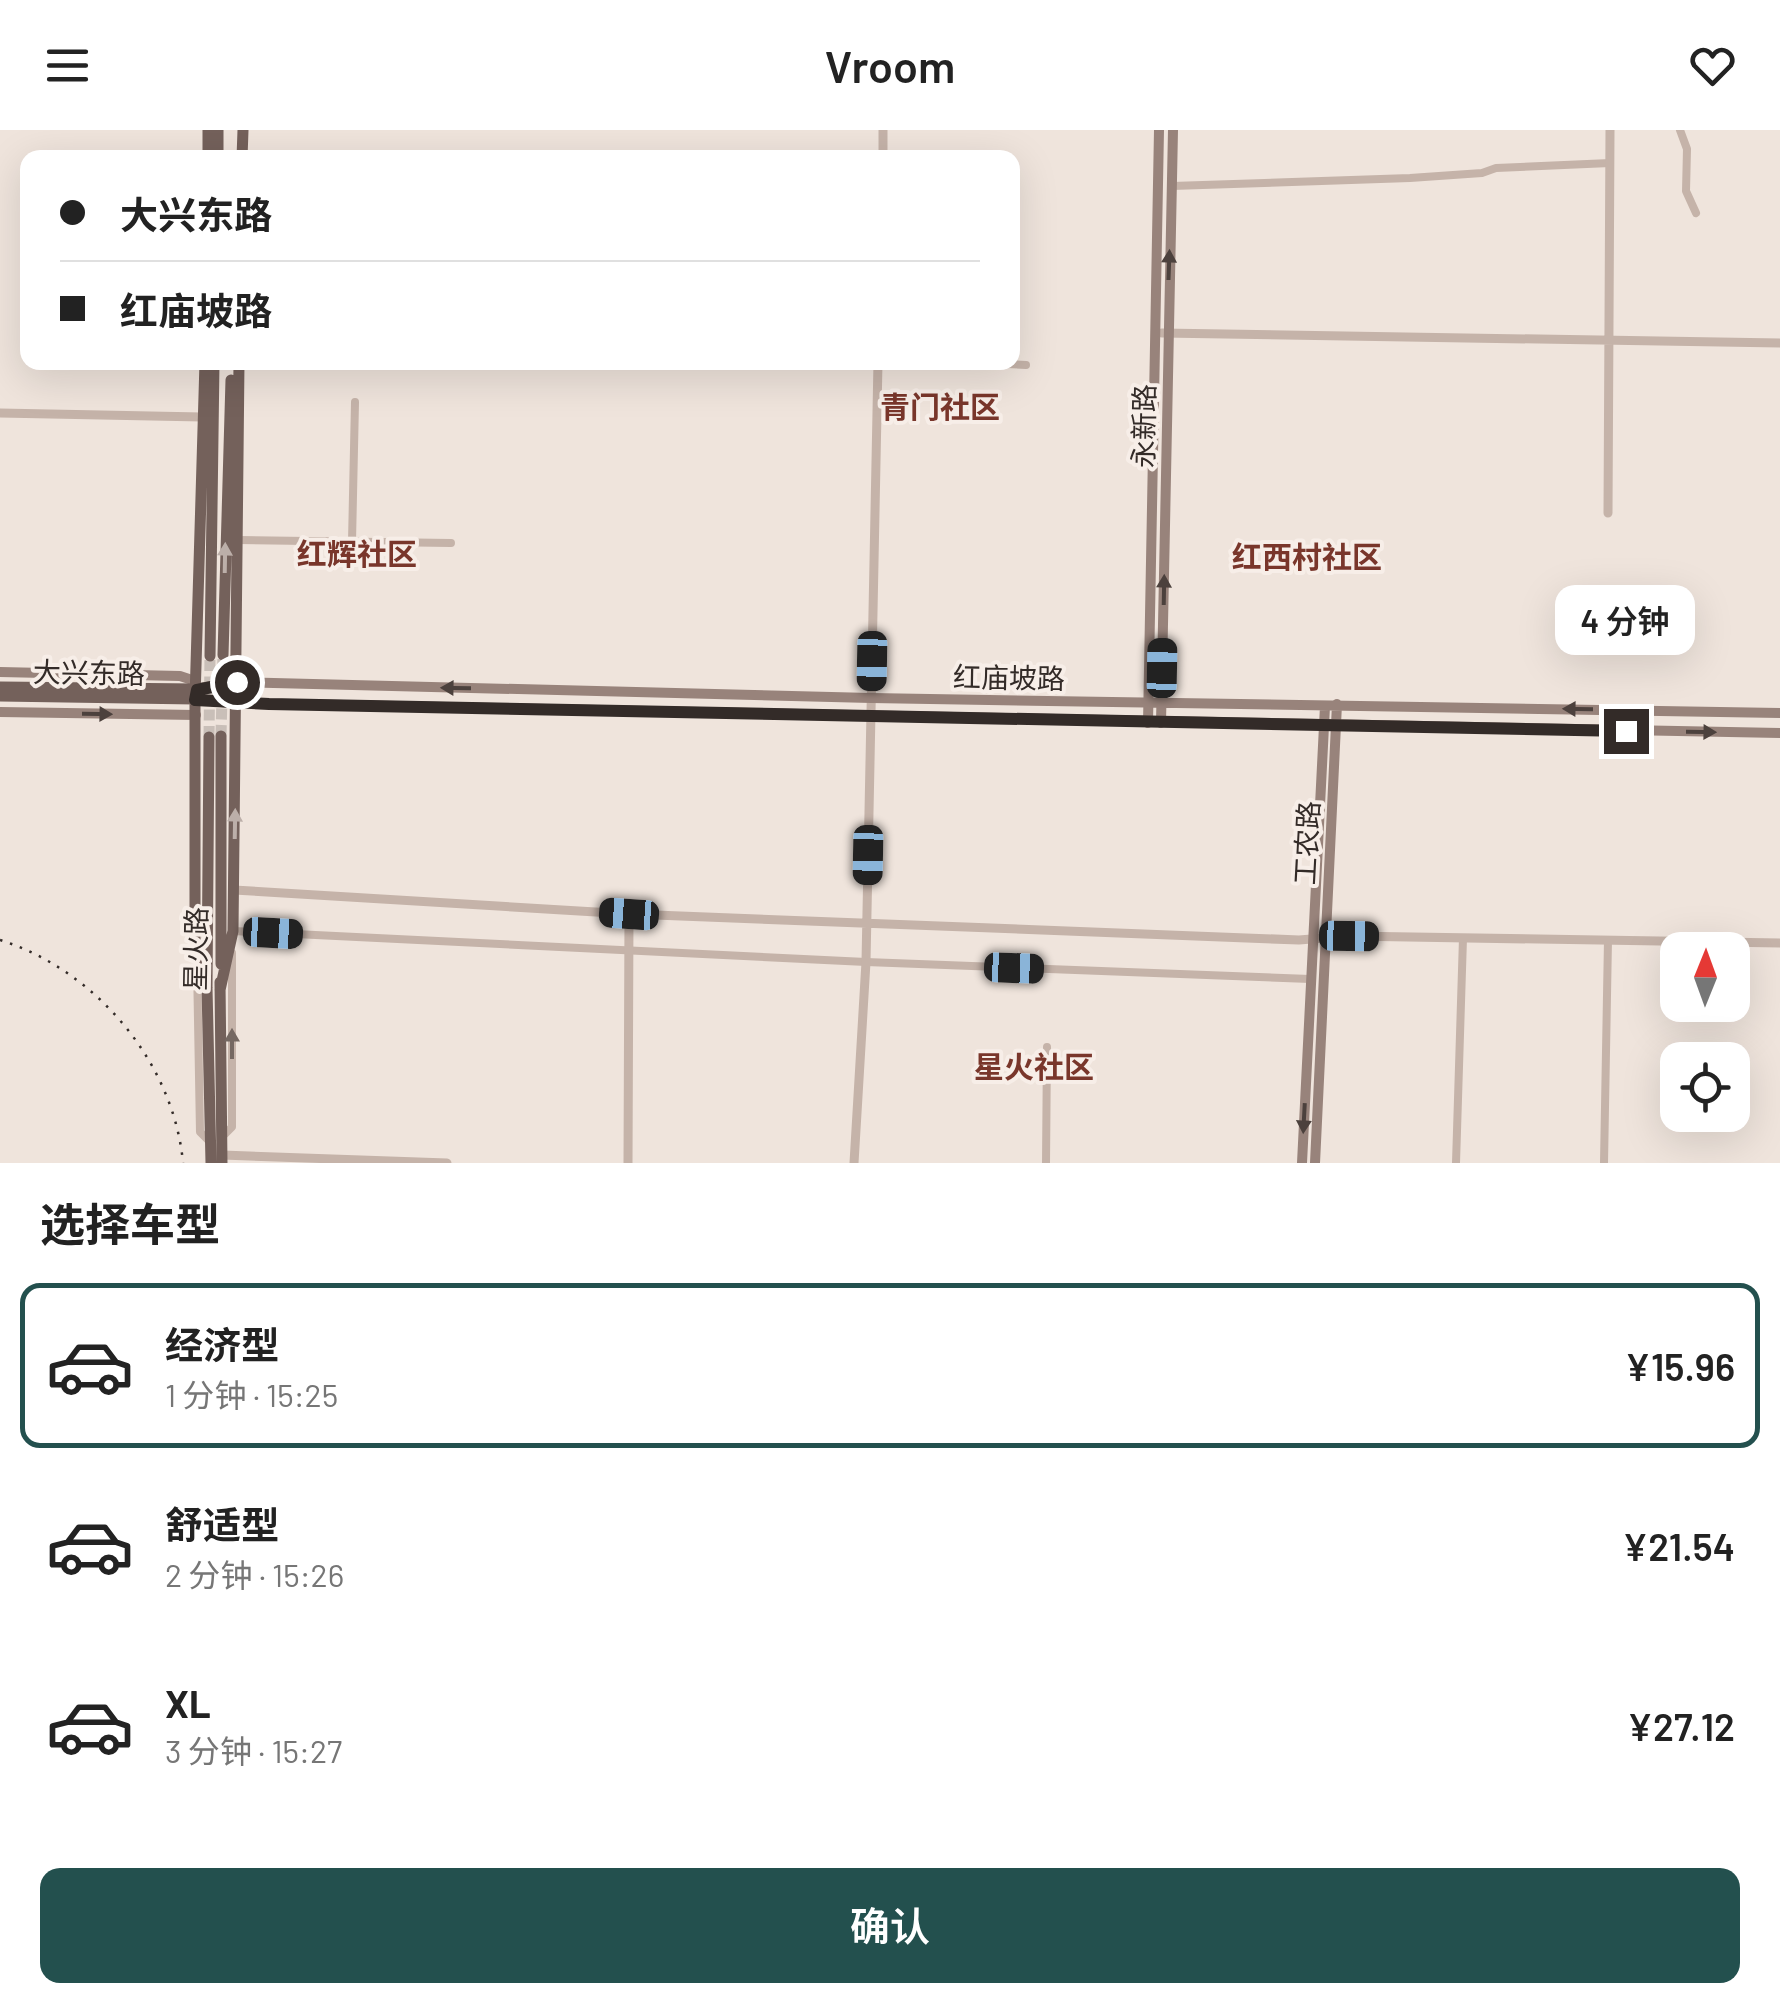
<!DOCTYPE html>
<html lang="zh">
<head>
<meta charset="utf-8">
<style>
  :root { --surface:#fff; --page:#f2f2f2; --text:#222; --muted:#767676; --line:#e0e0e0; --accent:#23504e }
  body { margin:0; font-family:Barlow,"Noto Sans SC",sans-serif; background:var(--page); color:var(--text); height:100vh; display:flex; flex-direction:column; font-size:38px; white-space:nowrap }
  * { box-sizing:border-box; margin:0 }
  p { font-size:32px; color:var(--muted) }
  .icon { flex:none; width:55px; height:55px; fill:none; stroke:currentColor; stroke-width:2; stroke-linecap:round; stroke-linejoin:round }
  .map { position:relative; height:1033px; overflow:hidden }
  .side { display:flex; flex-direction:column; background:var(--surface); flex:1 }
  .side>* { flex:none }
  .hud { position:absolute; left:20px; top:20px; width:1000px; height:220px; border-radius:20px; box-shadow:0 10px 40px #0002; display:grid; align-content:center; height:220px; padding:0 40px; background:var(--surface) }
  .needle { width:65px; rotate:1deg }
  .buttons { position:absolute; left:1660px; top:802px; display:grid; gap:20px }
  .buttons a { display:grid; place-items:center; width:90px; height:90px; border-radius:20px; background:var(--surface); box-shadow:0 10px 40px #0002; font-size:50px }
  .end { position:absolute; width:45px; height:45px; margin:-22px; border:12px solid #332b28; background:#fff; box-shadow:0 0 0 5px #fff }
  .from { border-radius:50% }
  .bubble { position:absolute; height:70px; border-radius:20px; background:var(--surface); box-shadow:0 10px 40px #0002; font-size:32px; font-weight:600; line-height:70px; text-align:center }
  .car { position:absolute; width:30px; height:60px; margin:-30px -15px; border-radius:12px; box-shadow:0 0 8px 2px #0007; background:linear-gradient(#222 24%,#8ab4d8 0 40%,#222 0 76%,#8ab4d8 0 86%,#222 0) }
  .hud b { display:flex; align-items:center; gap:35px; height:95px; font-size:38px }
  .hud b+b { border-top:2px solid var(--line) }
  .hud i { width:25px; height:25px; background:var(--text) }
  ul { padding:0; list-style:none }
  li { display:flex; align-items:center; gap:30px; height:165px; margin:0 20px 15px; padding:0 20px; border:5px solid transparent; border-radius:20px }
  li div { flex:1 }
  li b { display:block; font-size:38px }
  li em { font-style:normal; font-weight:600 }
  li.active { border-color:var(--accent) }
  li>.icon { width:90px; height:90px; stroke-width:1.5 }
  h2 { padding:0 40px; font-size:45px; line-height:120px }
  .cta { display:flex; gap:20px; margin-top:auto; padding:20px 40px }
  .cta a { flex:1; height:115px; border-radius:20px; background:var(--accent); color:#fff; font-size:40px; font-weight:600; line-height:115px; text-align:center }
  header { display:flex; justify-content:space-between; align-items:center; height:130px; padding:0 40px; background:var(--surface); font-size:45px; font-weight:600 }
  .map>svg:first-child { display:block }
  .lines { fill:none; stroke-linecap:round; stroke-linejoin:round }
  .primary-tunnel { stroke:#c9bfb8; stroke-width:11; stroke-dasharray:11 5.5; stroke-linecap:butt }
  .minor { stroke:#c5b3a9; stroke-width:8 }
  .tertiary { stroke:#c5b3a9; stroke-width:9 }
  .secondary { stroke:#98837b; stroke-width:10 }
  .primary { stroke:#74615b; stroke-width:11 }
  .rail { stroke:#332b28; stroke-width:2.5; stroke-dasharray:2.5 8; stroke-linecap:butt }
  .oneway { fill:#4c413d }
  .oneway2 { fill:#bcafa9 }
  .oneway3 { fill:#756862 }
  .route { stroke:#332b28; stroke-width:12 }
  .labels { text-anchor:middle; stroke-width:8; stroke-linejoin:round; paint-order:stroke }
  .street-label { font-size:28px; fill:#332b28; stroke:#f7eee8 }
  .neighbourhood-label { font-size:30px; font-weight:bold; fill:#79362b; stroke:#f7eee8 }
</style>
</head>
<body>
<header><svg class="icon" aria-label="menu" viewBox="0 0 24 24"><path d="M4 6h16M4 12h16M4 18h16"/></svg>Vroom<svg class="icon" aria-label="heart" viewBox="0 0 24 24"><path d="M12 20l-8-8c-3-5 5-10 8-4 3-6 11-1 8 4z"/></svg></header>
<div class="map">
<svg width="1780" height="1033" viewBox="0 0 1780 1033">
  <rect width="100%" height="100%" fill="#efe4dc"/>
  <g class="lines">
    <path class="primary-tunnel" d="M221 606 223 525
      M209 607 210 526"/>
    <path class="minor" d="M1680 0 1687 19 1686 61 1696 83
      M1172 56 1410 48 1482 43 1496 38 1610 33
      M963 232 1026 235
      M239 410 451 413
      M352 412 355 272
      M233 804V801L866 832 1310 849
      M197 834 200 1002 209 1011
      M222 1007 232 997V823
      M1046 1033 1047 917
      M1456 1033 1463 808
      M1604 1033 1608 810"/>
    <path class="tertiary" d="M883 28V0
      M1162 203 1780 213
      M0 283 202 287
      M1608 383 1610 0
      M234 760 629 784 1299 810 1349 806 1780 813
      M222 1025 447 1033
      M628 1033 629 784
      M854 1033 866 832 878 232"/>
    <path class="secondary" d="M0 542 180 546 192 550 197 559
      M237 552 871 568 1780 583
      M237 573 1780 603
      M0 582 196 585
      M1148 593 1159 0
      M1161 593 1173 0
      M1302 1033 1325 576
      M1315 1033 1337 574"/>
    <path class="primary" d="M208 28V0
      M218 28V0
      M242 28 243 0
      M205 232 195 569V809L207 858
      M223 525 231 250
      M210 526 214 232
      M0 557 197 559 237 552
      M0 566 195 569 237 573
      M209 607 207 858 211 1033
      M221 834V606
      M220 852 222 1033
      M220 860 233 801 239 232"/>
    <path class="rail" d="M0 810C96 840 174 933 183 1033"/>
  </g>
  <defs><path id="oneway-solid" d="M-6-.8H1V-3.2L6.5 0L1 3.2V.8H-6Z" transform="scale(2.5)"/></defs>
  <g class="oneway">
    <use href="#oneway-solid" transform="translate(1169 135) rotate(-88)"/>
    <use href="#oneway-solid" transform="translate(1164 460) rotate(-89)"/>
    <use href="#oneway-solid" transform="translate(456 558) rotate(-179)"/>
    <use href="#oneway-solid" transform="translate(1578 579) rotate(-179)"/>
    <use href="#oneway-solid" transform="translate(97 584) rotate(1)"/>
    <use href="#oneway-solid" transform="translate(1701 602) rotate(1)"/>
    <use href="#oneway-solid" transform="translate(1304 988) rotate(93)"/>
  </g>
  <g class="oneway2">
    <use href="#oneway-solid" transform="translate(225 428) rotate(-89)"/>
    <use href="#oneway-solid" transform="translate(235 694) rotate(-89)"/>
  </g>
  <use class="oneway3" href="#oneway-solid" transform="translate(232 914) rotate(-90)"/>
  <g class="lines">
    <path class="route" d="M237 552 197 560 195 570 269 574 1626 601"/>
  </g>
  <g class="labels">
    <g class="street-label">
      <text transform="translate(1144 296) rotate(-89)" y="10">永新路</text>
      <text transform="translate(89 543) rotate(1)" y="10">大兴东路</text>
      <text transform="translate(1009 548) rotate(1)" y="10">红庙坡路</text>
      <text transform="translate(1307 713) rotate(-87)" y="10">工农路</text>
      <text transform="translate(196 819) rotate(-89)" y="10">星火路</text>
    </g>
    <g class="neighbourhood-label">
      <text x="940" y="288">青门社区</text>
      <text x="357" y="435">红辉社区</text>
      <text x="1307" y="438">红西村社区</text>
      <text x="1034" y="948">星火社区</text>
    </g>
  </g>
</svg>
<div class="buttons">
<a><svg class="needle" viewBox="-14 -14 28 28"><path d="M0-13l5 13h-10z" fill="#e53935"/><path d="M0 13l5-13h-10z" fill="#767676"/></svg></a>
<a><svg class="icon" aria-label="locate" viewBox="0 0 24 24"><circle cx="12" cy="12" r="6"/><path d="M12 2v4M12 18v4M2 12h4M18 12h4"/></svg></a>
</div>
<i class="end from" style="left:237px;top:552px"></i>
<i class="end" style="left:1626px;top:601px"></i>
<div class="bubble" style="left:1555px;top:455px;width:140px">4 分钟</div>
<i class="car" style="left:872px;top:531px;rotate:181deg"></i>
<i class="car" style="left:1162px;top:538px;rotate:1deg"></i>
<i class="car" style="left:868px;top:725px;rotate:181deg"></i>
<i class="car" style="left:629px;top:784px;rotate:274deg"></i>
<i class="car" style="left:273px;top:803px;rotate:93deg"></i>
<i class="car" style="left:1349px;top:806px;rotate:91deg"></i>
<i class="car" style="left:1014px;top:838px;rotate:92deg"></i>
<div class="hud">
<b><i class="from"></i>大兴东路</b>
<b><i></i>红庙坡路</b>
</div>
</div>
<section class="side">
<h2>选择车型</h2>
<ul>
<li class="active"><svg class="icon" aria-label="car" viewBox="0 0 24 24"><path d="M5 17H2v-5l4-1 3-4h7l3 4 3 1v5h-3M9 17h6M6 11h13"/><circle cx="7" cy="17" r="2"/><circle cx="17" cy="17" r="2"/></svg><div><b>经济型</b><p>1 分钟 · 15:25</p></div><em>¥15.96</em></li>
<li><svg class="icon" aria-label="car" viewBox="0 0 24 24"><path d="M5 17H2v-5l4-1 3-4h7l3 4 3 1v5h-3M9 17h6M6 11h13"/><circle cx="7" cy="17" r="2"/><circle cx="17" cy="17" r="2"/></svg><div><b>舒适型</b><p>2 分钟 · 15:26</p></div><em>¥21.54</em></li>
<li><svg class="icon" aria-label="car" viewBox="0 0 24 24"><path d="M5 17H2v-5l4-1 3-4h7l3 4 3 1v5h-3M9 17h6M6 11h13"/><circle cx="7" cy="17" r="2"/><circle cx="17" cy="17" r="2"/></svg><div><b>XL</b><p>3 分钟 · 15:27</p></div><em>¥27.12</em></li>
</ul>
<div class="cta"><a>确认</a></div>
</section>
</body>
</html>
